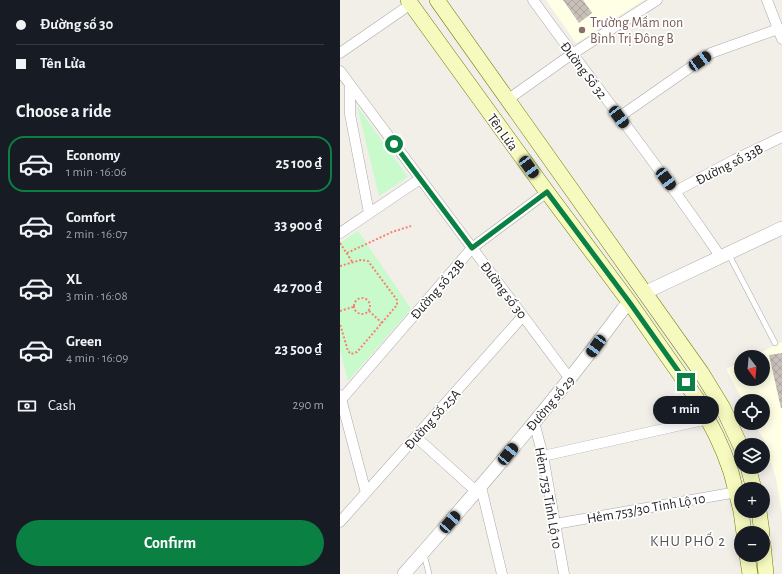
<!DOCTYPE html>
<html lang="en">
<head>
<meta charset="utf-8">
<style>
  :root { --surface:#171b24; --page:#242831; --text:#f1f3f6; --muted:#9ea1a6; --line:#363941; --accent:#0b8043 }
  body { margin:0; font-family:"Alegreya Sans",sans-serif; background:var(--page); color:var(--text); height:100vh; display:flex; flex-direction:column; font-size:15px; white-space:nowrap }
  * { box-sizing:border-box; margin:0 }
  p { font-size:13px; color:var(--muted) }
  .icon { flex:none; width:22px; height:22px; fill:none; stroke:currentColor; stroke-width:2; stroke-linecap:round; stroke-linejoin:round }
  .map { position:relative; flex:1; overflow:hidden }
  .side { display:flex; flex-direction:column; background:var(--surface); width:340px }
  .side>* { flex:none }
  .hud { display:grid; align-content:center; height:88px; padding:0 16px; background:var(--surface) }
  .needle { width:26px; rotate:164deg }
  .buttons { position:absolute; left:394px; top:350px; display:grid; gap:8px }
  .buttons a { display:grid; place-items:center; width:36px; height:36px; border-radius:50%; background:var(--surface); box-shadow:0 2px 10px #0003; font-size:20px }
  .end { position:absolute; width:18px; height:18px; margin:-9px; border:5px solid #0b8043; background:#fff; box-shadow:0 0 0 2px #fff }
  .from { border-radius:50% }
  .bubble { position:absolute; height:28px; border-radius:14px; background:var(--surface); box-shadow:0 2px 10px #0003; font-size:13px; font-weight:700; line-height:28px; text-align:center }
  .car { position:absolute; width:12px; height:24px; margin:-12px -6px; border-radius:5px; box-shadow:0 0 3px 1px #0007; background:linear-gradient(#222 24%,#8ab4d8 0 40%,#222 0 76%,#8ab4d8 0 86%,#222 0) }
  .hud b { display:flex; align-items:center; gap:14px; height:38px; font-size:15px }
  .hud b+b { border-top:1px solid var(--line) }
  .hud i { width:10px; height:10px; background:var(--text) }
  ul { padding:0; list-style:none }
  li { display:flex; align-items:center; gap:12px; height:56px; margin:0 8px 6px; padding:0 8px; border:2px solid transparent; border-radius:16px }
  li div { flex:1 }
  li b { display:block; font-size:15px }
  li em { font-style:normal; font-weight:700 }
  li.active { border-color:var(--accent) }
  li>.icon { width:36px; height:36px; stroke-width:1.5 }
  h2 { padding:0 16px; font-size:18px; line-height:48px }
  .pay { display:flex; align-items:center; gap:10px; height:44px; padding:0 16px; font-size:15px }
  .pay p { margin-inline-start:auto }
  .primary-button { display:flex; gap:8px; margin-top:auto; padding:8px 16px }
  .primary-button a { flex:1; height:46px; border-radius:24px; background:var(--accent); color:#fff; font-size:16px; font-weight:700; line-height:46px; text-align:center }
  main { display:flex; flex:1; min-height:0 }
  .map>svg:first-child { display:block }
  .education { fill:#ffffe5 }
  .park { fill:#c8facc }
  .building { fill:url(#building-cross-hatch) }
  .lines { fill:none; stroke-linecap:round; stroke-linejoin:round }
  .service-casing { stroke:#a9a9a9; stroke-width:6 }
  .minor-casing { stroke:#a9a9a9; stroke-width:11 }
  .tertiary-casing { stroke:#a9a9a9; stroke-width:14 }
  .secondary-casing { stroke:#707d05; stroke-width:16 }
  .path { stroke:#fa8072; stroke-width:2; stroke-dasharray:2 2; stroke-linecap:butt }
  .service { stroke:#fff; stroke-width:5 }
  .minor { stroke:#fff; stroke-width:10 }
  .tertiary { stroke:#fff; stroke-width:13 }
  .secondary { stroke:#f7fabf; stroke-width:15 }
  .route { stroke:#0b8043; stroke-width:5 }
  .education-dot { fill:#8d6e63; stroke:#fff; stroke-width:1.5 }
  .labels { text-anchor:middle; stroke-width:3.5; stroke-linejoin:round; paint-order:stroke }
  .education-label { font-size:14px; fill:#785e54; stroke:#fff; text-anchor:start }
  .street-label { font-size:14px; fill:#222; stroke:#fff }
  .neighbourhood-label { font-size:15px; letter-spacing:1px; fill:#555; stroke:#fff }
</style>
</head>
<body>
<main>
<section class="side">
<div class="hud">
<b><i class="from"></i>Đường số 30</b>
<b><i></i>Tên Lửa</b>
</div>
<h2>Choose a ride</h2>
<ul>
<li class="active"><svg class="icon" aria-label="car" viewBox="0 0 24 24"><path d="M5 17H2v-5l4-1 3-4h7l3 4 3 1v5h-3M9 17h6M6 11h13"/><circle cx="7" cy="17" r="2"/><circle cx="17" cy="17" r="2"/></svg><div><b>Economy</b><p>1 min · 16:06</p></div><em>25 100 ₫</em></li>
<li><svg class="icon" aria-label="car" viewBox="0 0 24 24"><path d="M5 17H2v-5l4-1 3-4h7l3 4 3 1v5h-3M9 17h6M6 11h13"/><circle cx="7" cy="17" r="2"/><circle cx="17" cy="17" r="2"/></svg><div><b>Comfort</b><p>2 min · 16:07</p></div><em>33 900 ₫</em></li>
<li><svg class="icon" aria-label="car" viewBox="0 0 24 24"><path d="M5 17H2v-5l4-1 3-4h7l3 4 3 1v5h-3M9 17h6M6 11h13"/><circle cx="7" cy="17" r="2"/><circle cx="17" cy="17" r="2"/></svg><div><b>XL</b><p>3 min · 16:08</p></div><em>42 700 ₫</em></li>
<li><svg class="icon" aria-label="car" viewBox="0 0 24 24"><path d="M5 17H2v-5l4-1 3-4h7l3 4 3 1v5h-3M9 17h6M6 11h13"/><circle cx="7" cy="17" r="2"/><circle cx="17" cy="17" r="2"/></svg><div><b>Green</b><p>4 min · 16:09</p></div><em>23 500 ₫</em></li>
</ul>
<div class="pay"><svg class="icon" aria-label="cash" viewBox="0 0 24 24"><path d="M3 7h18v10H3z"/><circle cx="12" cy="12" r="2"/></svg>Cash<p>290 m</p></div>
<div class="primary-button"><a>Confirm</a></div>
</section>
<div class="map">
<svg width="442" height="574" viewBox="0 0 442 574">
  <defs>
    <pattern id="building-cross-hatch" width="8" height="8" patternUnits="userSpaceOnUse"><rect width="8" height="8" fill="#c7bfb8"/><path d="M0 0l8 8M0 8l8-8" fill="none" stroke="#aba49e"/></pattern>
  </defs>
  <rect width="100%" height="100%" fill="#f2efe9"/>
  <path class="education" d="M206 0H304L236 43Z
    M442 342V515L436 478 424 440 414 423H423V401H403L386 369 401 362V379H423V357H411Z"/>
  <path class="park" d="M17 106 68 177 39 196Z
    M18 231 71 309 8 381 0 350V243Z"/>
  <path class="building" d="M223 0H243L252 13 239 23Z
    M442 353V408H441L429 355Z"/>
  <g class="lines">
    <g class="service-casing">
      <path id="service" d="M388 253 435 343
        M84 554 89 574"/>
    </g>
    <g class="minor-casing">
      <path id="minor" d="M193 0C255 86 321 168 380 256
        M427 0 442 39
        M0 53 71 4
        M0 71 230 379
        M10 87V114L29 213
        M167 100 232 54 317 0
        M279 117 371 53 438 29
        M336 191 394 160 442 137
        M0 233 80 179
        M0 395 26 493
        M1 400 132 248 207 192
        M194 422 203 456 224 574
        M76 437 137 492
        M203 456 368 419
        M141 487 162 574
        M0 522 183 316
        M215 524 397 492"/>
    </g>
    <g class="tertiary-casing">
      <path id="tertiary" d="M304 293 442 228
        M64 574C140 488 215 401 283 309L290 303"/>
    </g>
    <g class="secondary-casing">
      <path id="secondary" d="M68 0 207 192 290 303 357 399 376 435 384 453 391 472 401 511
        M97 0 361 372 383 408 401 447
        M408 467 414 489
        M401 511 404 533
        M419 511 422 533
        M423 544 426 574
        M407 555 410 574"/>
    </g>
    <path class="path" d="M0 243 13 263
      M7 253 52 232 71 226
      M0 266 21 260 28 261 57 300V305L17 352 11 354 8 351 0 324
      M14 306a8 8 0 1 1 16 0a8 8 0 1 1-16 0Z
      M0 311 13 307
      M29 311 42 323"/>
    <use href="#service" class="service"/>
    <use href="#minor" class="minor"/>
    <use href="#tertiary" class="tertiary"/>
    <use href="#secondary" class="secondary"/>
  </g>
  <g class="lines">
    <path class="route" d="M54 144 132 248 207 192 290 303 346 382"/>
  </g>
  <circle class="education-dot" cx="242" cy="30" r="4"/>
  <g class="labels">
    <g class="education-label">
      <text x="250" y="27">Trường Mầm non<tspan x="250" dy="16">Bình Trị Đông B</tspan></text>
    </g>
    <g class="street-label">
      <text transform="translate(244 70) rotate(53)" y="5">Đường Số 32</text>
      <text transform="translate(163 132) rotate(54)" y="5">Tên Lửa</text>
      <text transform="translate(389 164) rotate(-27)" y="5">Đường số 33B</text>
      <text transform="translate(97 289) rotate(-49)" y="5">Đường số 23B</text>
      <text transform="translate(164 290) rotate(53)" y="5">Đường số 30</text>
      <text transform="translate(210 403) rotate(-50)" y="5">Đường số 29</text>
      <text transform="translate(92 419) rotate(-48)" y="5">Đường Số 25A</text>
      <text transform="translate(209 498) rotate(80)" y="5">Hẻm 753 Tỉnh Lộ 10</text>
      <text transform="translate(306 508) rotate(-10)" y="5">Hẻm 753/30 Tỉnh Lộ 10</text>
    </g>
    <g class="neighbourhood-label">
      <text x="348" y="546">KHU PHỐ 2</text>
    </g>
  </g>
</svg>
<div class="buttons">
<a><svg class="needle" viewBox="-14 -14 28 28"><path d="M0-13l5 13h-10z" fill="#e53935"/><path d="M0 13l5-13h-10z" fill="#9ea1a6"/></svg></a>
<a><svg class="icon" aria-label="locate" viewBox="0 0 24 24"><circle cx="12" cy="12" r="6"/><path d="M12 2v4M12 18v4M2 12h4M18 12h4"/></svg></a>
<a><svg class="icon" aria-label="layers" viewBox="0 0 24 24"><path d="M12 4l9 5-9 5-9-5zM3 14l9 5 9-5"/></svg></a>
<a>+</a>
<a>−</a>
</div>
<i class="end from" style="left:54px;top:144px"></i>
<i class="end" style="left:346px;top:382px"></i>
<div class="bubble" style="left:313px;top:396px;width:66px">1 min</div>
<i class="car" style="left:360px;top:61px;rotate:55deg"></i>
<i class="car" style="left:279px;top:117px;rotate:143deg"></i>
<i class="car" style="left:189px;top:167px;rotate:144deg"></i>
<i class="car" style="left:326px;top:179px;rotate:143deg"></i>
<i class="car" style="left:256px;top:346px;rotate:216deg"></i>
<i class="car" style="left:168px;top:454px;rotate:39deg"></i>
<i class="car" style="left:110px;top:522px;rotate:41deg"></i>
</div>
</main>
</body>
</html>
